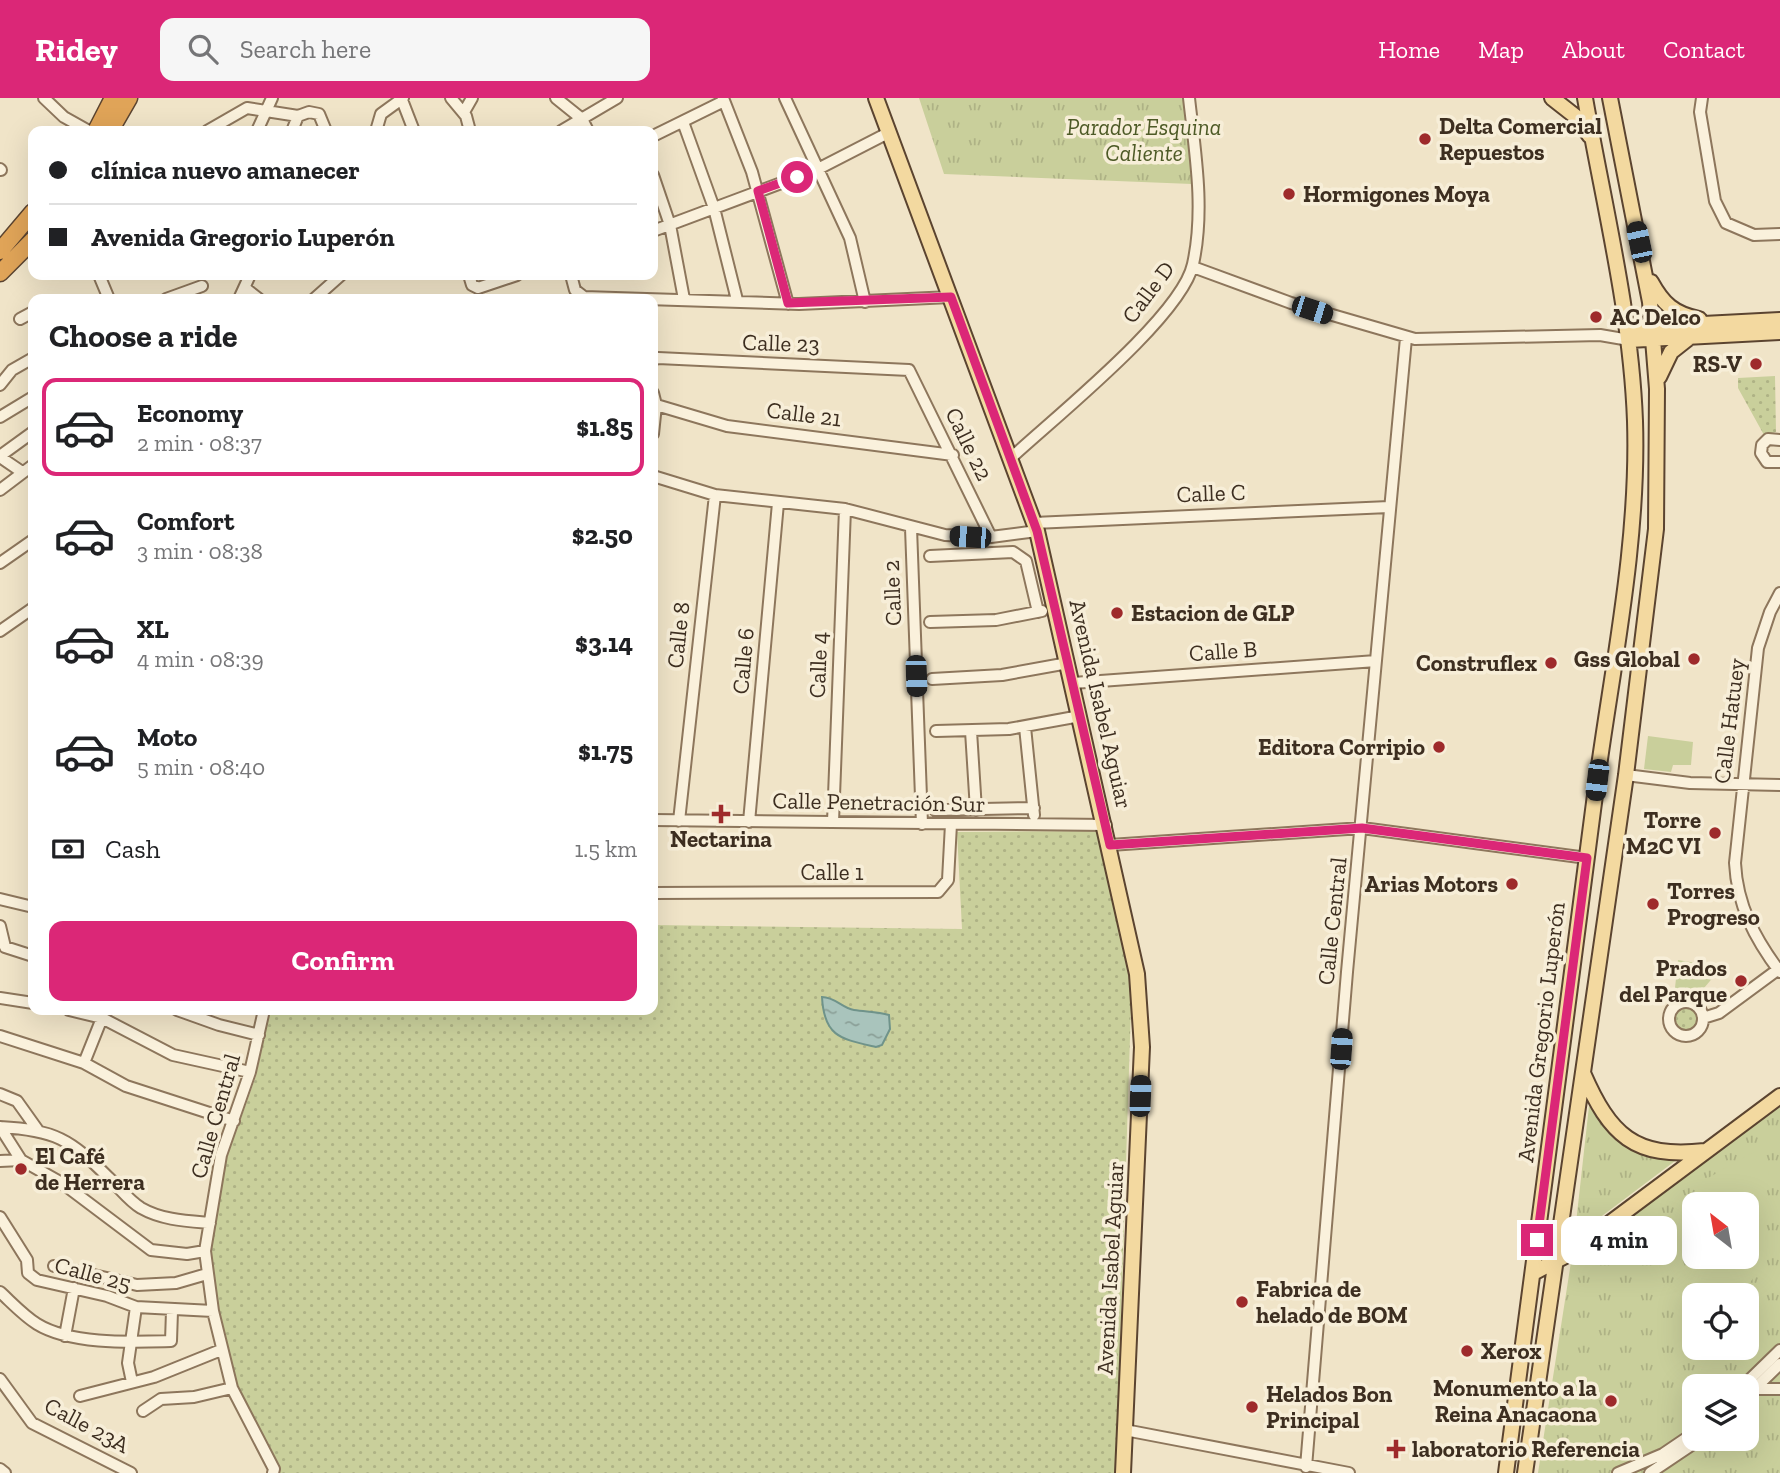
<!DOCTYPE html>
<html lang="en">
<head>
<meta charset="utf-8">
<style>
  :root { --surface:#fff; --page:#f6f6f6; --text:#202124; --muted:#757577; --line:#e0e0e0; --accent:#db2777 }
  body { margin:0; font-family:"Zilla Slab",serif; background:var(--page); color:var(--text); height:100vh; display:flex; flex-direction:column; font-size:26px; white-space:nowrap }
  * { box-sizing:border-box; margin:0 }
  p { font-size:23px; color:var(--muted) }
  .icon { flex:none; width:38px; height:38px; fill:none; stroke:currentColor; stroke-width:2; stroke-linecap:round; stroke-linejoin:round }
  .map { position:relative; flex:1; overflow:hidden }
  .side { position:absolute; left:28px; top:196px; width:630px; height:721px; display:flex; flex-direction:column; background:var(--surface); border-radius:14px; box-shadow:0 7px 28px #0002 }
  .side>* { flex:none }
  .guide { position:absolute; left:28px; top:28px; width:630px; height:154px; border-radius:14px; box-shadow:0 7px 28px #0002; display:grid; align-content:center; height:154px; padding:0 21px; background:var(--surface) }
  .needle { width:46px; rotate:329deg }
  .fabs { position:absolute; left:1682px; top:1094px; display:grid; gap:14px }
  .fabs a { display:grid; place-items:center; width:77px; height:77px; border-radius:14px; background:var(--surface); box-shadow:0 7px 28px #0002; font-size:35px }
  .end { position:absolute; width:32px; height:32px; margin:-16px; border:9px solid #db2777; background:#fff; box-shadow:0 0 0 4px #fff }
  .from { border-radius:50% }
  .bubble { position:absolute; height:49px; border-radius:14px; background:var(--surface); box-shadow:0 7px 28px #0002; font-size:23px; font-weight:700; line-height:49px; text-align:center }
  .car { position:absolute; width:21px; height:42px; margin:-21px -10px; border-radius:9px; box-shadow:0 0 5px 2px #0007; background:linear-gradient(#222 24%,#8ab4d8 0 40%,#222 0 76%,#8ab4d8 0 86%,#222 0) }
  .guide b { display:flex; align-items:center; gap:24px; height:66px; font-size:26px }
  .guide b+b { border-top:2px solid var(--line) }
  .guide i { width:18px; height:18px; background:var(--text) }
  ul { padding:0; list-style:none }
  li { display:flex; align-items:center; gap:21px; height:98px; margin:0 14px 10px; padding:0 7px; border:4px solid transparent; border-radius:14px }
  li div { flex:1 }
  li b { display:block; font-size:26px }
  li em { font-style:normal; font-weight:700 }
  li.current { border-color:var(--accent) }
  li>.icon { width:63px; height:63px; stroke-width:1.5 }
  h2 { padding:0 21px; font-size:32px; line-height:84px }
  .pay { display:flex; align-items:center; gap:18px; height:77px; padding:0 21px; font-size:26px }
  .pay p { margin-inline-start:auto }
  .cta { display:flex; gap:14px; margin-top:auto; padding:14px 21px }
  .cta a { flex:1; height:80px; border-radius:14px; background:var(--accent); color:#fff; font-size:28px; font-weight:700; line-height:80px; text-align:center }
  header { display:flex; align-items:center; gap:42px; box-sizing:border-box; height:98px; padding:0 35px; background:var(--accent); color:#fff }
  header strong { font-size:33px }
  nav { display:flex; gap:38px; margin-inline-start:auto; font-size:24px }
  .search { width:490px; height:63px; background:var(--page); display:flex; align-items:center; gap:18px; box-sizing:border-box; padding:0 24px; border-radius:14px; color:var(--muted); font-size:26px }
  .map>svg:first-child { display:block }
  .grass { fill:url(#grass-dots) }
  .park { fill:url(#park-tufts); fill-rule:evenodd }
  .garden { fill:#c9cf9b; fill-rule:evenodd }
  .water { fill:url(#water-ripples); stroke:#6f938a; stroke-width:2 }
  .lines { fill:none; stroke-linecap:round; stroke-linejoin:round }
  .minor-casing { stroke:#8d765c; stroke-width:14 }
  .major-casing { stroke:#5b4430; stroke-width:18 }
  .highway-casing { stroke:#5b4430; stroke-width:19 }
  .minor { stroke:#faf1dc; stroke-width:10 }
  .major { stroke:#f3d9a0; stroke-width:14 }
  .highway { stroke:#e0a458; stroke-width:16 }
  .route { stroke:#db2777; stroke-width:9 }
  .poi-dot { fill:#9e2a2b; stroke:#f7eed8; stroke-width:2.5 }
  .labels { text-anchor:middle; stroke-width:7; stroke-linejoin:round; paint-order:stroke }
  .poi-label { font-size:23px; font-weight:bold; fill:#3d2e20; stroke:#f7eed8; text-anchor:start }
  .park-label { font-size:23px; font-style:italic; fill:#4d5a26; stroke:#f7eed8 }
  .street-label { font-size:23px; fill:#3d2e20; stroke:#f7eed8 }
</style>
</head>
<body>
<header>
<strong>Ridey</strong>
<div class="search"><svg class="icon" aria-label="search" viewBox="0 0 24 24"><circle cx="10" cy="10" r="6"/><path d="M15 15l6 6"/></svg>Search here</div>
<nav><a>Home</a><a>Map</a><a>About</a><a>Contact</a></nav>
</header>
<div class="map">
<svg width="1780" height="1375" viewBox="0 0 1780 1375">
  <defs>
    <pattern id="grass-dots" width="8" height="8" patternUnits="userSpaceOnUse" patternTransform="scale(1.75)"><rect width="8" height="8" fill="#c9cf9b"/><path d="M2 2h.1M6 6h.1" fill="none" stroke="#aeb285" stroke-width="1.8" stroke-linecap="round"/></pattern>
    <pattern id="park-tufts" width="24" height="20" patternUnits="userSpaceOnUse" patternTransform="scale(1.75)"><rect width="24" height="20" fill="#c9cf9b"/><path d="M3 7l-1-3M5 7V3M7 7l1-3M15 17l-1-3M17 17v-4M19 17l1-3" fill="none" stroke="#aeb285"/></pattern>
    <pattern id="water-ripples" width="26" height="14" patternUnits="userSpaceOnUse" patternTransform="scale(1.75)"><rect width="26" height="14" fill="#a9c4bc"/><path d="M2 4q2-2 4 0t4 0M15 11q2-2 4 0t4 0" fill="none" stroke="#8ba098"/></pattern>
  </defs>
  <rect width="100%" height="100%" fill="#f0e4c8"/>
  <path class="grass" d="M1775 278 1776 334 1764 337 1738 290V280Z
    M1099 733 1132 878 1116 1375H278L280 1368 237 1289 215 1194 211 1154 227 1059 256 978 270 912H653V827L962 831 957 734Z
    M1673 921a13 13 0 1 1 26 0a13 13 0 1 1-26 0Z"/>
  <path class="park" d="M919 0H1184L1192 86 944 76Z
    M1780 1006V1375H1538L1571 1164ZM1694 1106H1746V1158H1694ZM1694 1197H1746V1250H1694ZM1694 1288H1746V1340H1694Z
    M1589 1008 1613 1038 1637 1055 1675 1063 1578 1136 1575 1134Z"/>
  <path class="garden" d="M1648 638 1693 644 1691 667H1673L1671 674 1644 671Z
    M1678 862 1720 869C1707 888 1699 901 1674 899Z
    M1753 1054 1769 1074 1764 1125 1767 1163 1740 1197H1700L1698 1164 1666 1147 1703 1083ZM1746 1106V1158H1694V1106Z
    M1694 1211V1250H1710L1707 1275 1675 1255Z"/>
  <path class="water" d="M822 899C835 899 842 910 854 912 866 914 877 913 889 917L890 931 882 947 876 949C841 941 824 939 822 899Z"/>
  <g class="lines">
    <g class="minor-casing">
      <path id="minor" d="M44 0 64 19 89 33
        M451 0 466 18 470 33
        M556 0 582 21 588 33
        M723 0 752 74 788 206
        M785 0 850 140 865 204
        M1702 0 1700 14 1715 103 1726 125 1754 137 1780 136
        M402 2 414 33
        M464 14 472 0
        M683 24 714 110 737 202
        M207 33 247 10 298 18 309 14 319 16 326 33
        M257 33 272 0
        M292 33 298 18
        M376 33 381 16 403 0
        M561 33 617 0
        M653 38 724 3
        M0 71 1 72
        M653 77 670 127 684 201
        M653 133 816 72 888 35
        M1193 169 1291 205 1415 241 1600 237 1629 242
        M99 177 109 201
        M469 177 472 187 478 190 517 177
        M571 177 575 192 584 199 799 206 951 199
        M245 190 259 201
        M166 201 202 188
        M239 201 250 177
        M314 201 341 177
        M20 221 33 214
        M653 262 658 260 909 272 991 439
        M0 287 12 272 33 260
        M653 295 656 307 653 336
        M653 306 727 328 953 357
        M0 319 33 299
        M1780 342 1768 341 1762 347 1761 355 1767 364H1780
        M0 358 33 334
        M0 359 22 374
        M1011 360C1054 320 1182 218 1193 166 1205 111 1195 54 1189 0
        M653 378 715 397 845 411 945 437 991 439 1037 433
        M0 392 33 367
        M1034 425 1389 409
        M911 430 922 726
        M930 458 1013 454 1026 463 1038 514
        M0 465 33 442
        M1780 495 1770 514 1758 550 1735 765C1737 807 1755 841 1780 874
        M930 524 996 522 1042 513
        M0 533 33 510
        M932 581 1002 577 1068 565
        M1073 585 1376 563
        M1025 629 1034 717
        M936 633 1009 631 1080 618
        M971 633 976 712
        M1626 677 1690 685 1780 687
        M935 712 1034 710
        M653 722 1106 727
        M679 723 715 397
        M749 724 778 405
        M833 724 845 411
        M1110 747 1362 730 1587 760
        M653 795 938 794 948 782 951 726
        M0 801 33 809
        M0 828 5 849 33 858
        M0 900 33 905
        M1669 921a17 17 0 1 1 34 0a17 17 0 1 1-34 0Z
        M69 912 102 920 173 957 250 974
        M177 912 219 927 259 937
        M264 912 250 974 221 1057 205 1153 213 1213 232 1290 274 1371 273 1375
        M1703 920 1719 915 1780 870
        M0 938 84 965 126 988 234 1023
        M84 965 102 920
        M0 996 17 1003 37 1031
        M0 1029C55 1032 70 1041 109 1080 120 1090 128 1102 141 1110 162 1122 186 1123 210 1125
        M0 1029 21 1062
        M0 1063 21 1062 62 1085 151 1152 187 1156 205 1153
        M0 1119 27 1162 28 1175 37 1182 107 1198 136 1209 213 1213
        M54 1168 137 1187 176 1185 207 1176
        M0 1194C12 1205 24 1218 37 1226 71 1247 133 1244 171 1243L172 1213
        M65 1238 74 1190
        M0 1281 32 1325 131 1375
        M132 1284 128 1265 136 1209
        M1743 1288 1780 1252
        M1755 1291H1780
        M80 1298 154 1279 221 1252
        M1746 1299 1780 1266
        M143 1313 161 1301 194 1299 232 1290
        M1125 1332 1349 1375
        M1306 1369 1347 874 1406 240
        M0 1371 5 1375
        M1618 1375 1663 1356 1694 1335
        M1650 1375 1702 1340"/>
    </g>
    <g class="major-casing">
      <path id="major" d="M876 0 1037 433 1137 876 1142 949 1123 1375
        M1552 0 1575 18 1590 38
        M1651 184C1663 206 1674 216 1699 221
        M1627 230 1780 222
        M1629 242 1780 234
        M1659 279 1671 254 1690 239
        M1583 975C1610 1037 1634 1061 1705 1053
        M1533 1175 1567 1157 1780 998
        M1506 1375C1537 1149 1565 923 1595 697 1611 574 1639 449 1635 323 1631 214 1604 108 1585 0
        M1525 1375 1626 677 1656 431 1657 291 1650 204 1610 0"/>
    </g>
    <g class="highway-casing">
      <path id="highway" d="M96 33 113 0
        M110 33 129 0
        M0 153 33 114
        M0 175 33 142"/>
    </g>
    <use href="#minor" class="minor"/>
    <use href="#major" class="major"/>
    <use href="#highway" class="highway"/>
  </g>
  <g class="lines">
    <path class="route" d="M797 79 758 93 788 205 951 199 1037 433 1110 747 1362 730 1587 760 1537 1142"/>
  </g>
  <g class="poi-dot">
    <circle cx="1425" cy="41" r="7"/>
    <circle cx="1289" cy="96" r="7"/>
    <circle cx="1596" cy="219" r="7"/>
    <circle cx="1756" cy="266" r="7"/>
    <circle cx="1117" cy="515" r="7"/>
    <circle cx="1694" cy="561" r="7"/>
    <circle cx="1551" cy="565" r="7"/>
    <circle cx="1439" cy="649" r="7"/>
    <path d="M717.5 705.5h7v7h7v7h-7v7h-7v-7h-7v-7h7z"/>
    <circle cx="1715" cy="735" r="7"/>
    <circle cx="1512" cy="786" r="7"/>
    <circle cx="1653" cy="806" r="7"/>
    <circle cx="1741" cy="883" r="7"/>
    <circle cx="21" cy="1071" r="7"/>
    <circle cx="1242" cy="1204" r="7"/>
    <circle cx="1467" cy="1253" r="7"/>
    <circle cx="1611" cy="1303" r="7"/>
    <circle cx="1252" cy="1309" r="7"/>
    <path d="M1392.5 1340.5h7v7h7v7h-7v7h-7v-7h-7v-7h7z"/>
  </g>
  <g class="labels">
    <g class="poi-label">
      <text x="1439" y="36">Delta Comercial<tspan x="1439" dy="26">Repuestos</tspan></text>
      <text x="1303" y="104">Hormigones Moya</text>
      <text x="1610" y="227">AC Delco</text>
      <text x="1742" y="274" text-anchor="end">RS-V</text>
      <text x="1131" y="523">Estacion de GLP</text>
      <text x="1680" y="569" text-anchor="end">Gss Global</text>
      <text x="1537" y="573" text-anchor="end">Construflex</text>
      <text x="1425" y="657" text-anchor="end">Editora Corripio</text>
      <text x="1701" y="730" text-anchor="end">Torre<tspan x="1701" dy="26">M2C VI</tspan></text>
      <text x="721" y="749" text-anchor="middle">Nectarina</text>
      <text x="1498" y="794" text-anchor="end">Arias Motors</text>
      <text x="1667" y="801">Torres<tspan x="1667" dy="26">Progreso</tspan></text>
      <text x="1727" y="878" text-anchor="end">Prados<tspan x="1727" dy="26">del Parque</tspan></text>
      <text x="35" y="1066">El Café<tspan x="35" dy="26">de Herrera</tspan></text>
      <text x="1256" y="1199">Fabrica de<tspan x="1256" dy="26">helado de BOM</tspan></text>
      <text x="1481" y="1261">Xerox</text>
      <text x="1597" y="1298" text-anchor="end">Monumento a la<tspan x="1597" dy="26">Reina Anacaona</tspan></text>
      <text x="1266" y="1304">Helados Bon<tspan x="1266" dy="26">Principal</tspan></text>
      <text x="1412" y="1359">laboratorio Referencia</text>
    </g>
    <g class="park-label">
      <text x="1144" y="37">Parador Esquina<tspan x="1144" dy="26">Caliente</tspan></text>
    </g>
    <g class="street-label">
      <text transform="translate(1148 194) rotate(-53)" y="8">Calle D</text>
      <text transform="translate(781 245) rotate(2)" y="8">Calle 23</text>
      <text transform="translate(804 316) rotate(7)" y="8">Calle 21</text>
      <text transform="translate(969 346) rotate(64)" y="8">Calle 22</text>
      <text transform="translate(1211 395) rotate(-2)" y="8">Calle C</text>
      <text transform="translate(892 495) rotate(-92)" y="8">Calle 2</text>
      <text transform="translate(678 537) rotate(-84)" y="8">Calle 8</text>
      <text transform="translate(1223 553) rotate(-4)" y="8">Calle B</text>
      <text transform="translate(743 563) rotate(-85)" y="8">Calle 6</text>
      <text transform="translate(818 567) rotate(-88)" y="8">Calle 4</text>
      <text transform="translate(1101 606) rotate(77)" y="8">Avenida Isabel Aguiar</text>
      <text transform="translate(1729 623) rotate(-83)" y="8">Calle Hatuey</text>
      <text transform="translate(879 704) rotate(1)" y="8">Calle Penetración Sur</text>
      <text x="832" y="782">Calle 1</text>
      <text transform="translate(1332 823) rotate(-84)" y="8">Calle Central</text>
      <text transform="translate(1541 934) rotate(-83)" y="8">Avenida Gregorio Luperón</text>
      <text transform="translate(215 1018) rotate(-74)" y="8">Calle Central</text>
      <text transform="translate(1110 1170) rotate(-87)" y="8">Avenida Isabel Aguiar</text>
      <text transform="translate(93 1176) rotate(15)" y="8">Calle 25</text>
      <text transform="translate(87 1327) rotate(28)" y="8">Calle 23A</text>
    </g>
  </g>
</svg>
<div class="fabs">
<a><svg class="needle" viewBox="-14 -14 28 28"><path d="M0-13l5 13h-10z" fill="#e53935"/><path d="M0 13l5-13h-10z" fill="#757577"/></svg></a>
<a><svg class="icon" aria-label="locate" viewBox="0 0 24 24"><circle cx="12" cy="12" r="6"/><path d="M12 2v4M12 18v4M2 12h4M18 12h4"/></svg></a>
<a><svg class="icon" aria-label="layers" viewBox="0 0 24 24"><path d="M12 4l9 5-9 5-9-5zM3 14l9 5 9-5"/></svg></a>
</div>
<i class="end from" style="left:797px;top:79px"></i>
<i class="end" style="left:1537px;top:1142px"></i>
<div class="bubble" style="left:1561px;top:1118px;width:116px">4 min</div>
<i class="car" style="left:1639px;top:144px;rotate:348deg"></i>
<i class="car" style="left:1312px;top:212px;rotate:108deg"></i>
<i class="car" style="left:970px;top:439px;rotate:274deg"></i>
<i class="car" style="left:916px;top:578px;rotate:178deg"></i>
<i class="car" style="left:1597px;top:682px;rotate:187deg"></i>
<i class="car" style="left:1341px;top:951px;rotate:4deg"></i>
<i class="car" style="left:1140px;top:998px;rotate:2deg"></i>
<div class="guide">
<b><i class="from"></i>clínica nuevo amanecer</b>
<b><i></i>Avenida Gregorio Luperón</b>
</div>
<section class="side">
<h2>Choose a ride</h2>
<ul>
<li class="current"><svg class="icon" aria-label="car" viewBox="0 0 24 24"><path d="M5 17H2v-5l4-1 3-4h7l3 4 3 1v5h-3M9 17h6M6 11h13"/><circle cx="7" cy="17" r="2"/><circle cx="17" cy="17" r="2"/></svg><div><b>Economy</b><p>2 min · 08:37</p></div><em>$1.85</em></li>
<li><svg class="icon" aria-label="car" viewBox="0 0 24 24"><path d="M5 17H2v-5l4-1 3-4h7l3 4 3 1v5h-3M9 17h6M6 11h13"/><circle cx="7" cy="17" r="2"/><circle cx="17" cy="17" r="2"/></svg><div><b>Comfort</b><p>3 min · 08:38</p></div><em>$2.50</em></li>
<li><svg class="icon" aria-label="car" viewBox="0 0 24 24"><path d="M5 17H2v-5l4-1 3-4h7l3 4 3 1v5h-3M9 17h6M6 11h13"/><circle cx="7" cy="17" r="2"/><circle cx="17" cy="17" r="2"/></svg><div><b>XL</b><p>4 min · 08:39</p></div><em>$3.14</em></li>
<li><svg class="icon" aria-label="car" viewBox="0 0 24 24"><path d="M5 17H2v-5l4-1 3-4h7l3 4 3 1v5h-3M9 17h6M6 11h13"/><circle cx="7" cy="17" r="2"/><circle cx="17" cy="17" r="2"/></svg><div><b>Moto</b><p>5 min · 08:40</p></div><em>$1.75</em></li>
</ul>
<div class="pay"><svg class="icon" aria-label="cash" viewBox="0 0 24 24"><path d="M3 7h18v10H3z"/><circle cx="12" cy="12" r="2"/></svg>Cash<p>1.5 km</p></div>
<div class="cta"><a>Confirm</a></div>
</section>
</div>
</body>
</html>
